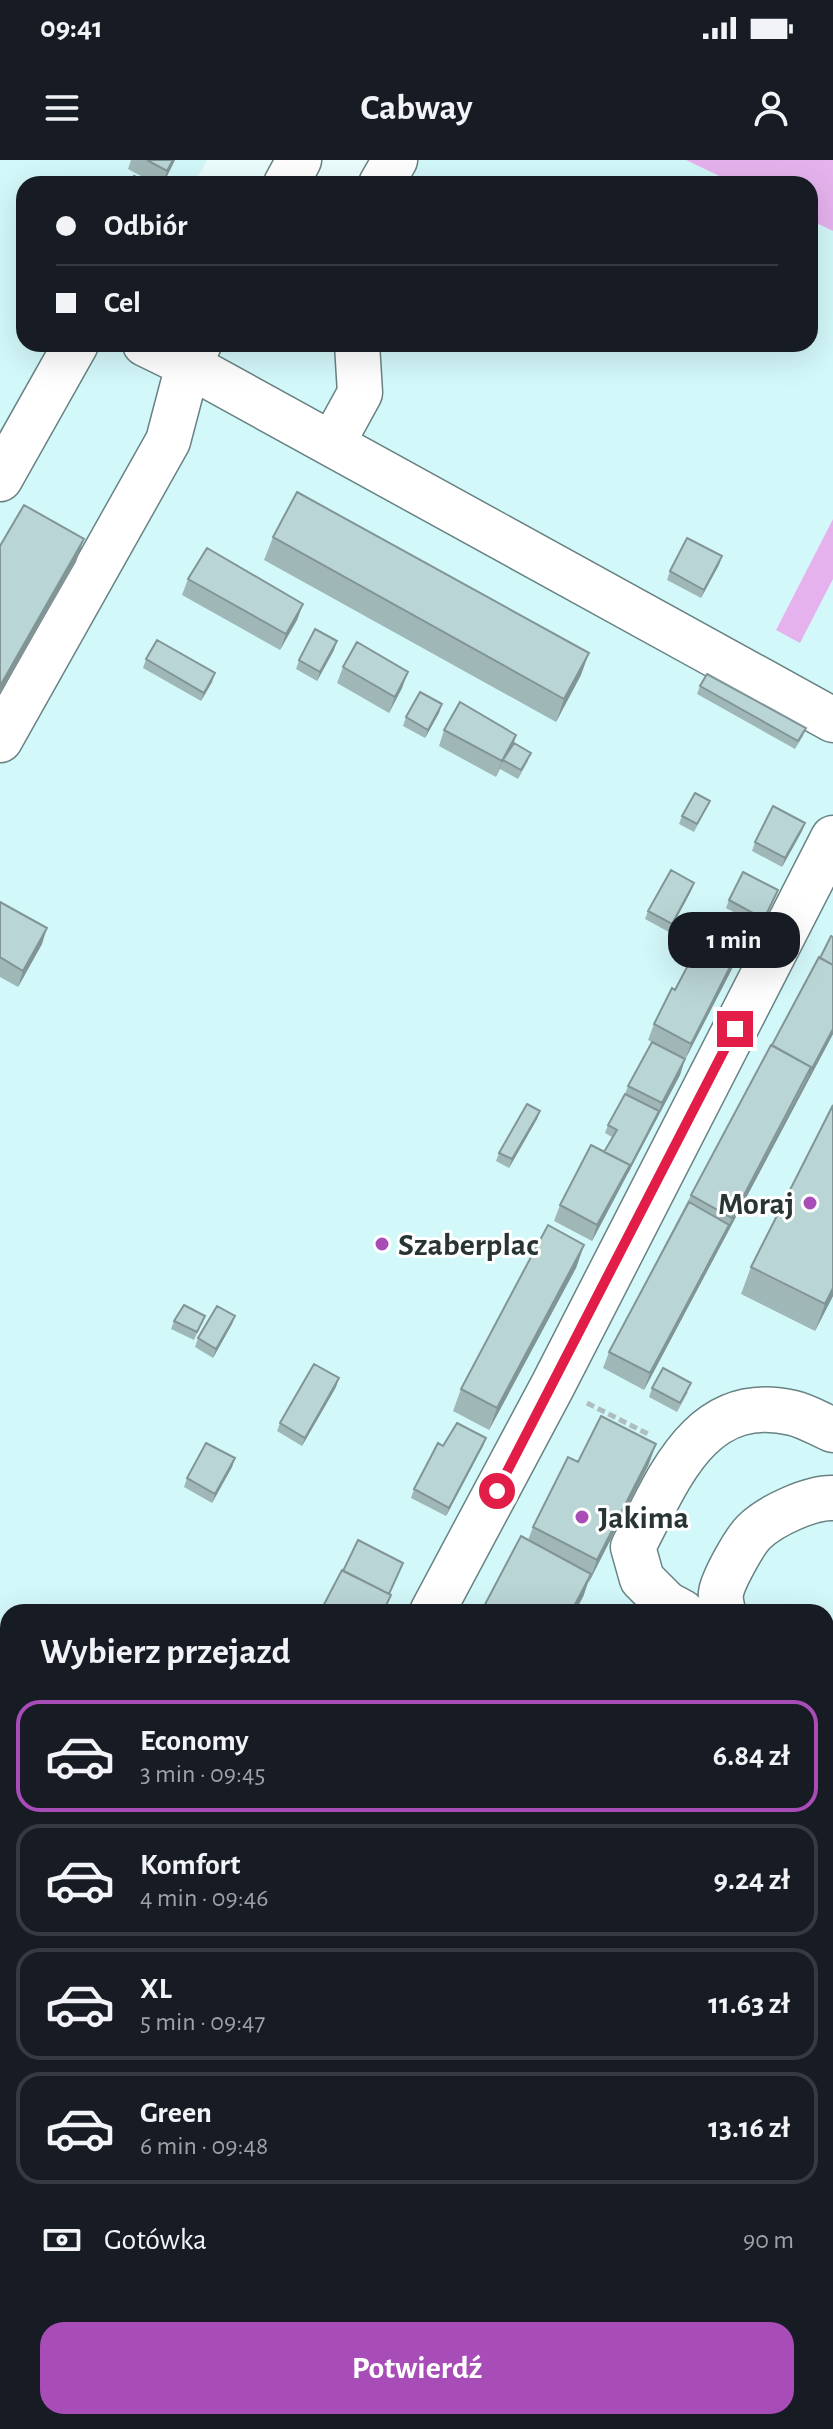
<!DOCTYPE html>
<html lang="pl">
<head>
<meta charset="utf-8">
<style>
  :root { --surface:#171b24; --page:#242831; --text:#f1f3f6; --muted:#9ea1a6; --line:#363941; --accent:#a84db8 }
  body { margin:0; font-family:"Alegreya Sans",sans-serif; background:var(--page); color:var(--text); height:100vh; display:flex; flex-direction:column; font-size:30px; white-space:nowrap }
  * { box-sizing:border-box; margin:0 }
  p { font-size:26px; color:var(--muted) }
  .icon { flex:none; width:44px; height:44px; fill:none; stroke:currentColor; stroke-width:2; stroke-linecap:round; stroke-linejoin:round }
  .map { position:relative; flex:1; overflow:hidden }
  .sheet { position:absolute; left:0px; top:1444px; width:834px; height:826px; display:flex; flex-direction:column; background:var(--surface); border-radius:24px 24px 0 0; box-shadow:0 8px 32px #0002 }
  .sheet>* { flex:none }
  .banner { position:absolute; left:16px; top:16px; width:802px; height:176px; border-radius:24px; box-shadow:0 8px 32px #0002; display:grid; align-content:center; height:176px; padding:0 40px; background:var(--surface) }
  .end { position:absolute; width:36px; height:36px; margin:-18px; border:10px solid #e11d48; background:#fff; box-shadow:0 0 0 4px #fff }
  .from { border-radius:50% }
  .bubble { position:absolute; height:56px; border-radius:24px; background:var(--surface); box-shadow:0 8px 32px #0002; font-size:26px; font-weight:700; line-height:56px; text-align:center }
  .banner b { display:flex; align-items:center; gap:28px; height:76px; font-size:30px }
  .banner b+b { border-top:2px solid var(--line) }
  .banner i { width:20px; height:20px; background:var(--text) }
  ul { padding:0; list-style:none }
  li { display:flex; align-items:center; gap:24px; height:112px; margin:0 16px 12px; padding:0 24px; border:4px solid var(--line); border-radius:24px }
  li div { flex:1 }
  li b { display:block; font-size:30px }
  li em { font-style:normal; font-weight:700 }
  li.active { border-color:var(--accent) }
  li>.icon { width:72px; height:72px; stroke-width:1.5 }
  h2 { padding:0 40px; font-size:36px; line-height:96px }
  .pay { display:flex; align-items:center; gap:20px; height:88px; padding:0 40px; font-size:30px }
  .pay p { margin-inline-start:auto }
  .cta { display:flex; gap:16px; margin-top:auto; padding:16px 40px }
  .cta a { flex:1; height:92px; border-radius:24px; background:var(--accent); color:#fff; font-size:32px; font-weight:700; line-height:92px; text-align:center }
  .status { display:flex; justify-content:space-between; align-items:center; height:56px; padding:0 40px; background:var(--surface); direction:ltr }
  .status svg { height:22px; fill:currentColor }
  header { display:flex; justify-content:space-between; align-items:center; height:104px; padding:0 40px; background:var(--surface); font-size:36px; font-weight:700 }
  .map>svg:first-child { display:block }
  .built { fill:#d3f8fa; fill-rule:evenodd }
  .green { fill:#e5b2ed }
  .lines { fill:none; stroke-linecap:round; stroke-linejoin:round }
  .minor-casing { stroke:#698283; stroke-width:47 }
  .path { stroke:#aebebe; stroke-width:5; stroke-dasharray:8 4; stroke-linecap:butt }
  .minor { stroke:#fff; stroke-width:44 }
  .wall { fill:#a0b7b8 }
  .shaded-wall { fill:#829596 }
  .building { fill:#bad5d6; stroke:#829596; stroke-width:2 }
  .route { stroke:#e11d48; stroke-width:10 }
  .poi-dot { fill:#a84db8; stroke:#fff; stroke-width:3 }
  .labels { text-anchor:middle; stroke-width:6; stroke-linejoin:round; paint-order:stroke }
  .poi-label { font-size:32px; font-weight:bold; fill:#293434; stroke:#fff; text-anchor:start }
</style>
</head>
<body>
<div class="status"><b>09:41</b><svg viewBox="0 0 49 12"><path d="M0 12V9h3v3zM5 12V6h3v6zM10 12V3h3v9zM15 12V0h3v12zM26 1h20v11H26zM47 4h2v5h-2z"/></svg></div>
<header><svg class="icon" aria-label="menu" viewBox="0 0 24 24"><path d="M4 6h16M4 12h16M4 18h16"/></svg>Cabway<svg class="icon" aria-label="person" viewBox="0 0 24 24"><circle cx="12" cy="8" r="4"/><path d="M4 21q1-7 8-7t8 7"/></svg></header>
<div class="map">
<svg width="833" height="2269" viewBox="0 0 833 2269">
  <rect width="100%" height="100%" fill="#ecfdfe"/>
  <path class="built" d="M0 0H207L194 24H24V184H810V60L833 71V359L776 470 833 419V2269H0ZM8 1452H826V2262H8Z
    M374 0H686L736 24H361Z"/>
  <path class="green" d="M686 0H833V71L810 60V24H736Z
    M833 359V419L800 483 776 470Z"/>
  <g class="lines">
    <g class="minor-casing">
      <path id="minor" d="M286 24 299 0
        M381 24 395 0
        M145 184 188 205 833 560
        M332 284 360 233 357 184
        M0 319 76 184
        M0 580 168 281 188 205 199 184
        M432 1452 553 1225 833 678
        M682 1452 667 1444 642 1419 633 1387C668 1321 699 1231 793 1253 806 1256 821 1265 833 1270
        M723 1452C722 1446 720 1439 721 1433 723 1420 744 1382 754 1372 770 1356 811 1337 833 1338
        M826 1526 833 1530
        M826 1909 833 1895
        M0 1961 8 1945
        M0 2223 8 2220
        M265 2269 269 2262"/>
    </g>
    <path class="path" d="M587 1243 650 1275"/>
    <use href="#minor" class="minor"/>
  </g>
  <path class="wall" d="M131 0H175L163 24H156L128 9Z
    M273 377 581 515 556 562 264 400Z
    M722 396 701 438 667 420 670 411Z
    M188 419 303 444 297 460 280 490 182 435Z
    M334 490 317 521 296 509 299 500Z
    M146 499 212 522 201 541 143 508Z
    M343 507 402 528 389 553 337 523Z
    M700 526 806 568 803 576 795 589 697 534Z
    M439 553 425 578 403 566 406 557Z
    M444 570 516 575 514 583 528 601 518 619 500 609 496 617 439 586Z
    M710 641 694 672 679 664 682 656Z
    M805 663 802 671 782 707 752 691 755 682Z
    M691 731 669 772 645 759 648 751Z
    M775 738 761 767 726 748 729 740Z
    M0 742 42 784 18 827 0 817Z
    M833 777V874L644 1230 603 1208 609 1192 691 1035 772 885 820 798Z
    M734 805 685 899 680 915 592 1081 554 1061 560 1045 604 992 612 977 605 973 608 965 625 934 628 926 654 883 648 880 654 864 675 830Z
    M540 951 537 959 509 1008 496 1001 499 993Z
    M584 1085 576 1108 489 1270 453 1251 461 1229Z
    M751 1107 833 1136 815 1171 741 1134Z
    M205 1156 194 1180 171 1169 174 1161Z
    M235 1156 232 1164 213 1198 195 1187 198 1178Z
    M336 1227 302 1286 277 1271 280 1263Z
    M652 1228 688 1232 677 1252 649 1237Z
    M486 1278 483 1286 446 1356 411 1338 414 1329 443 1286Z
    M656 1284 648 1306 589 1422H588L583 1437 528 1380 533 1367 578 1302Z
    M235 1298 232 1307 212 1343 184 1327 187 1318Z
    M320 2262H627L623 2269H317Z"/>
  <path class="shaded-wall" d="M173 0H175L163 24 167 11Z
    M84 379 76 402 0 534V526Z
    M722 396 719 405 701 438 704 430Z
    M303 444 297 460 280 490 286 474Z
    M337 481 334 490 317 521 320 512Z
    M589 493 581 515 556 562 564 539Z
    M408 512 402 528 389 553 395 537Z
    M215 513 212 522 201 541 204 533Z
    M442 544 439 553 425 578 428 570Z
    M516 575 511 591 503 600 496 617 502 601Z
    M805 663 802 671 782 707 785 698Z
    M694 723 691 731 669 772 672 764Z
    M47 768 42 784 18 827 23 811Z
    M739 789 734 805 685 900 691 884Z
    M833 869V874L644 1230 650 1213Z
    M685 899 680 915 592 1081 597 1065 659 951 662 943Z
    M540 951 537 959 509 1008 512 999Z
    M584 1085 576 1108 489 1270 497 1248Z
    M833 1128V1136L815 1171 825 1144Z
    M235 1156 232 1164 213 1198 216 1189Z
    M339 1218 336 1227 302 1286 305 1278Z
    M486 1278 483 1286 446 1356 449 1348Z
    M656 1284 648 1306 589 1422 597 1400Z
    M235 1298 232 1307 212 1343 215 1334Z
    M591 1414 583 1437 575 1452H571Z
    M833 1769V1778L826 1791V1782Z
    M8 2173V2180L0 2184V2177Z
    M622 2262H627L623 2269H619Z"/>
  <path class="building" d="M147 0H173L167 11Z
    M134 16 150 24H130Z
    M297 332 589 493 564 539 273 377Z
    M24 345 84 379 0 526V386Z
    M687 378 722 396 704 430 670 411Z
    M207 388 303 444 286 474 188 419Z
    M315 469 337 481 320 512 299 500Z
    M157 480 215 513 204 533 146 499Z
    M357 482 408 512 395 537 343 507Z
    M707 514 806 568 798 581 700 526Z
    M420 532 442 544 428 570 406 557Z
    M460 542 516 575 502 601 444 570Z
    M514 583 531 593 521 610 503 600Z
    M695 633 710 641 697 664 682 656Z
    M773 646 805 663 785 698 755 682Z
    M671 710 694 723 672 764 648 751Z
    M743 712 778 730 764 759 729 740Z
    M0 742 47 768 23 811 0 797Z
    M706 771 739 789 691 884 654 864 672 828 675 830Z
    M831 776 833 777V805L820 798Z
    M819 797 833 805V869L809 914 811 907 772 885Z
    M652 882 685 899 662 943 628 926Z
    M771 885 811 907 732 1058 691 1035Z
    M625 934 659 951 627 1013 630 1005 604 992 617 970 608 965Z
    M527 944 540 951 512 999 499 993Z
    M833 945V1128L825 1144 751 1107Z
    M591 985 630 1005 597 1065 560 1045Z
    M689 1042 729 1065 650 1213 609 1192Z
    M548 1065 584 1085 497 1248 461 1229Z
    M184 1145 205 1156 197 1172 174 1161Z
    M217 1146 235 1156 216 1189 198 1178Z
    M314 1204 339 1218 305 1278 280 1263Z
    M663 1208 691 1223 680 1243 652 1228Z
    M601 1256 656 1284 597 1400 533 1367 568 1297 578 1302Z
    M457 1263 486 1278 449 1348 414 1329 438 1283 443 1286Z
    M206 1283 235 1298 215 1334 187 1318Z
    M521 1376 591 1414 571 1452H481Z
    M358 1380 403 1403 389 1434 343 1411Z
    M342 1410 391 1435 383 1452H320Z
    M826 1562 833 1565V1769L826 1782Z
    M833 2035V2269H625L629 2262H826V2048Z
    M8 2104V2173L0 2177V2120Z
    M329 2262H622L619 2269H343Z"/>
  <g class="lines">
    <path class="route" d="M497 1331 735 869"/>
  </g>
  <g class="poi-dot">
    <circle cx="810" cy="1043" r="8"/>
    <circle cx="382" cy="1084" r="8"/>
    <circle cx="582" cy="1357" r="8"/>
  </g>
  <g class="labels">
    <g class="poi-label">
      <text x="794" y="1054" text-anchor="end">Moraj</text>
      <text x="398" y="1095">Szaberplac</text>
      <text x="598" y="1368">Jakima</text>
    </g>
  </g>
</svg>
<i class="end from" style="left:497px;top:1331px"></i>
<i class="end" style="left:735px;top:869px"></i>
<div class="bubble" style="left:668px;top:752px;width:132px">1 min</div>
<div class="banner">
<b><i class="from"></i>Odbiór</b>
<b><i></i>Cel</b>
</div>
<section class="sheet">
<h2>Wybierz przejazd</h2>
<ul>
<li class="active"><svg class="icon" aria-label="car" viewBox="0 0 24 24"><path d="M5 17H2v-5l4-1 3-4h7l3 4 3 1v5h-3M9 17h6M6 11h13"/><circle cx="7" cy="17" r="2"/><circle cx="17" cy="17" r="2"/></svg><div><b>Economy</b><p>3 min · 09:45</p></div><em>6.84 zł</em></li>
<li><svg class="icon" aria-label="car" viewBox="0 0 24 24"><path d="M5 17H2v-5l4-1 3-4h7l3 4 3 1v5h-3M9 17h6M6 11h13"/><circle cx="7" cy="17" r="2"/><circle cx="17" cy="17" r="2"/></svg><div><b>Komfort</b><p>4 min · 09:46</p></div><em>9.24 zł</em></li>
<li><svg class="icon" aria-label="car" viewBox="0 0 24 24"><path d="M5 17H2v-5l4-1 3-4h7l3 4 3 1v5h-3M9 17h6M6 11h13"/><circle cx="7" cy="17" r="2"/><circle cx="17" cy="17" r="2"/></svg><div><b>XL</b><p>5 min · 09:47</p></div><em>11.63 zł</em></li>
<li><svg class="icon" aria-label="car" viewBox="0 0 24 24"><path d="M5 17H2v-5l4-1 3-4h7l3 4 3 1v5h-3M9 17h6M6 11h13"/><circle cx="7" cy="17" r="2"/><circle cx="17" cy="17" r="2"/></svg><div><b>Green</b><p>6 min · 09:48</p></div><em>13.16 zł</em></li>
</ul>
<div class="pay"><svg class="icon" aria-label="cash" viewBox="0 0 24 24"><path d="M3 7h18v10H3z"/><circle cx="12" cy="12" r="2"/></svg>Gotówka<p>90 m</p></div>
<div class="cta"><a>Potwierdź</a></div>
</section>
</div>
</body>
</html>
